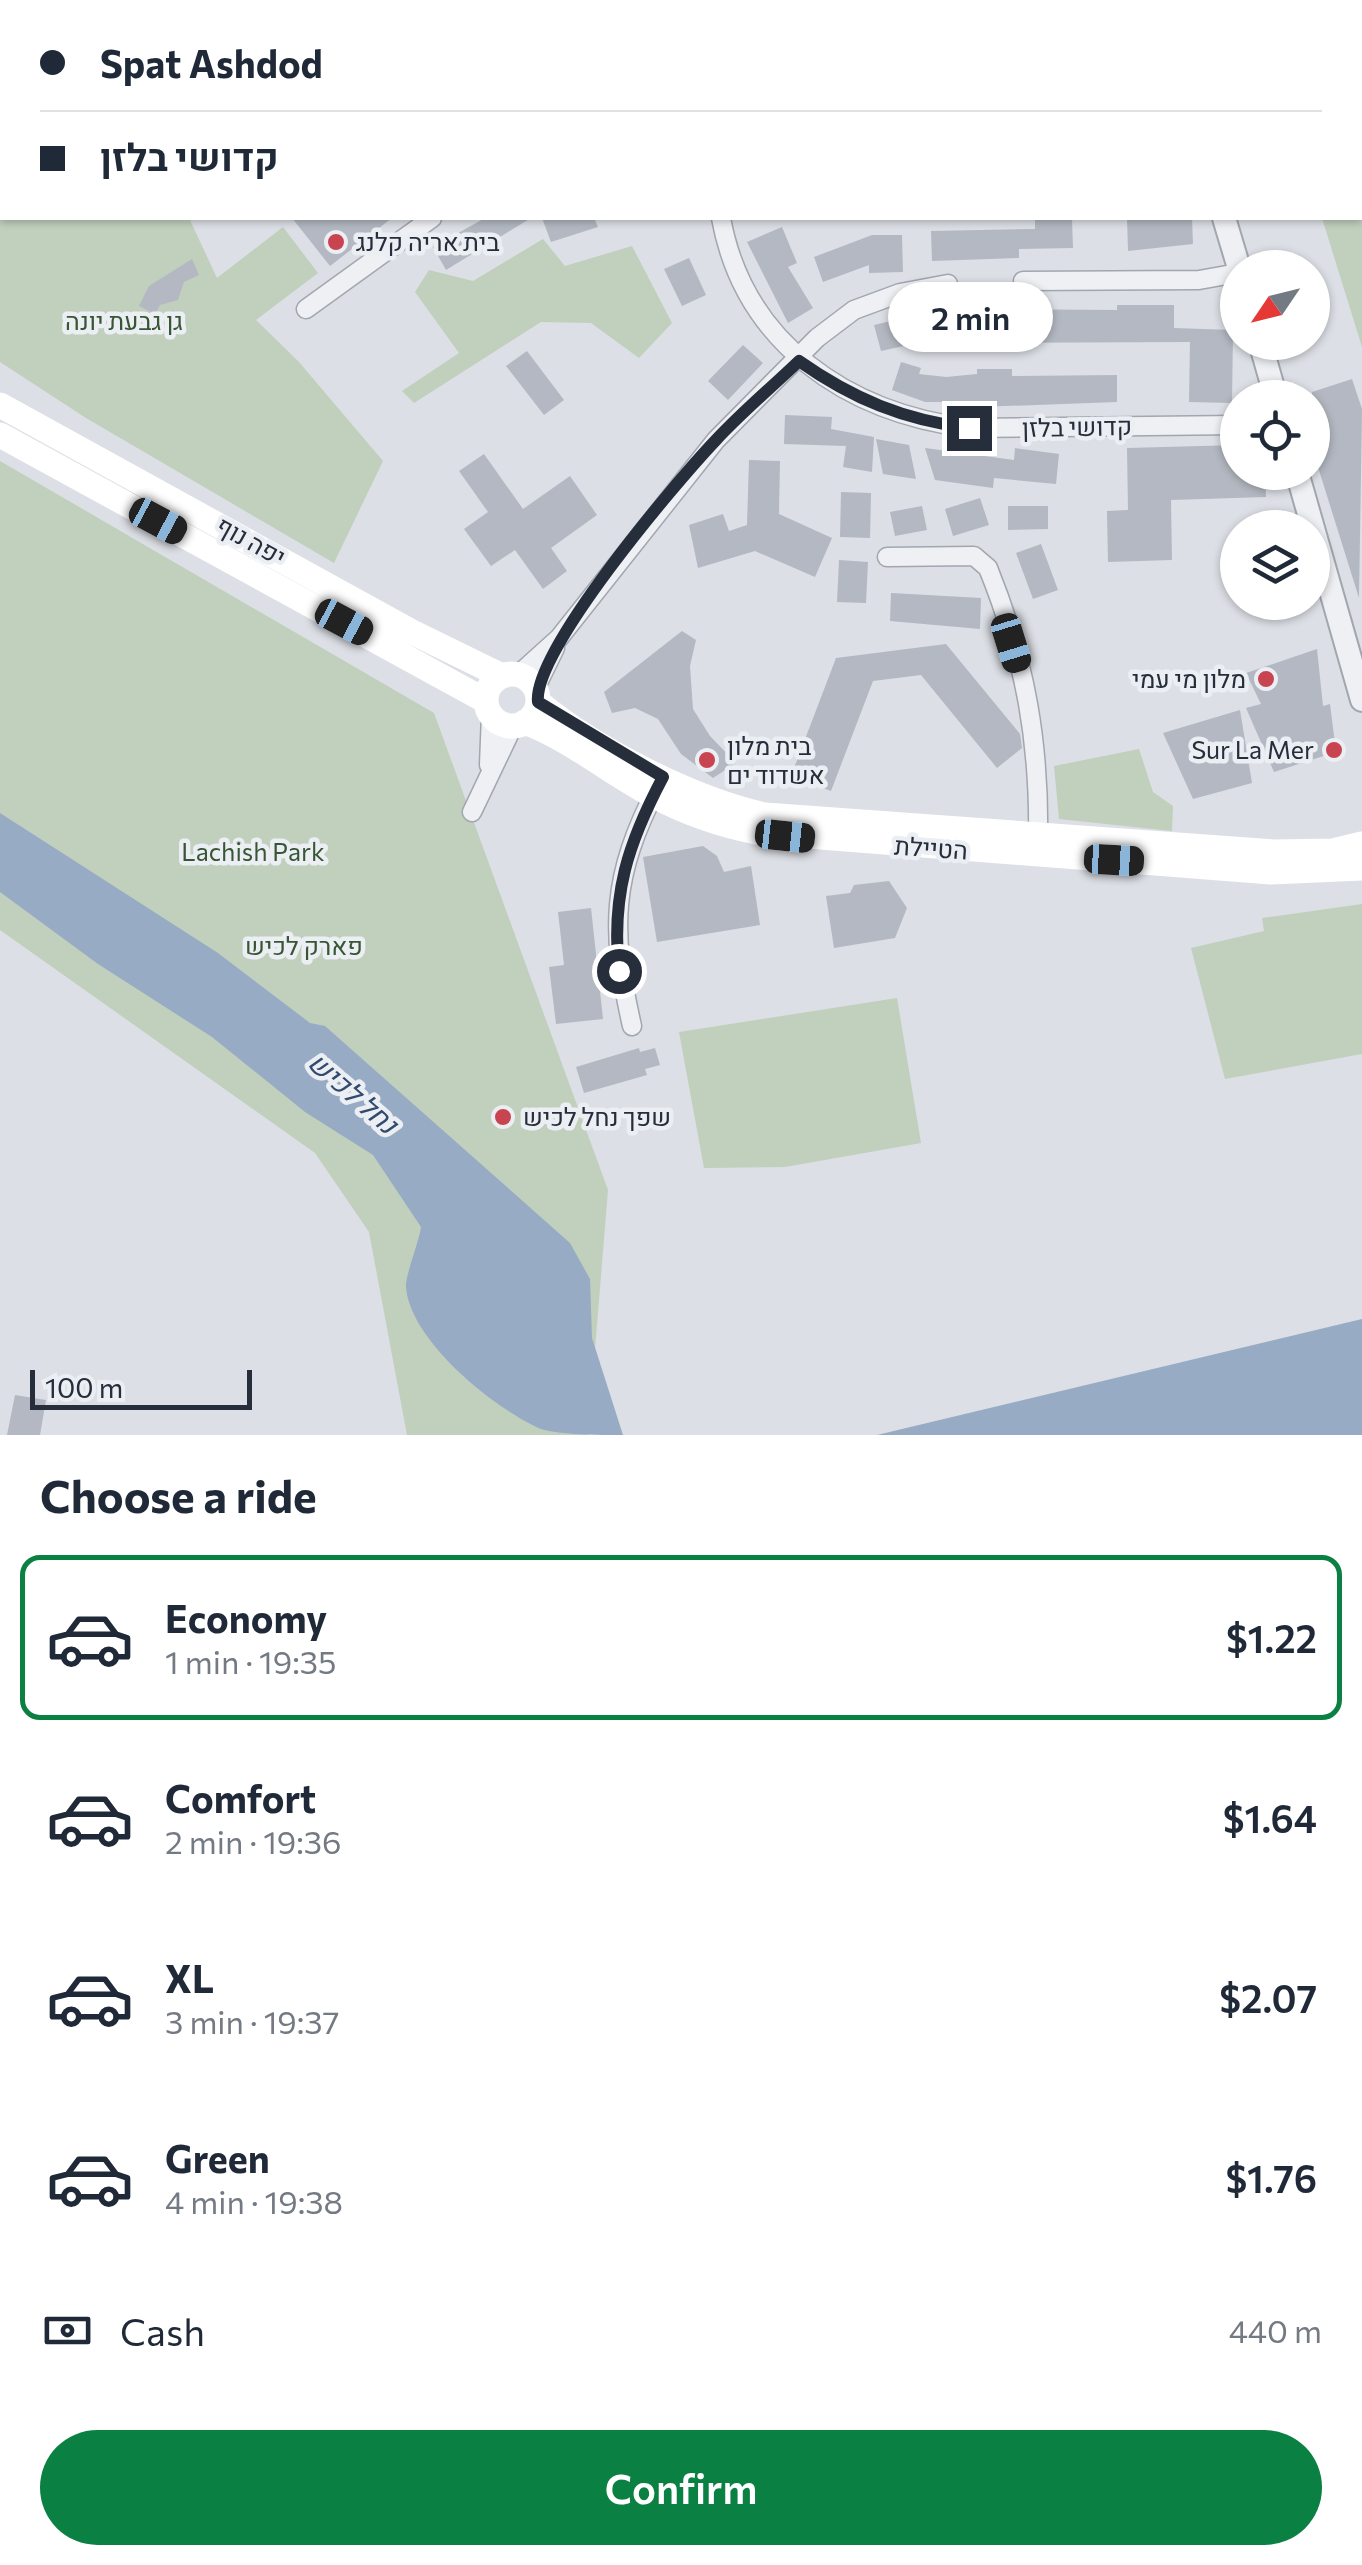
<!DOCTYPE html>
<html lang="en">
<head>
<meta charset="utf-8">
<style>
  :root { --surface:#fff; --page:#f6f6f7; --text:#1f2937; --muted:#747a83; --line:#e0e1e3; --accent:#0b8043 }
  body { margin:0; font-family:Commissioner,Heebo,sans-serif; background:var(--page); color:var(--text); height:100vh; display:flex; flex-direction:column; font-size:38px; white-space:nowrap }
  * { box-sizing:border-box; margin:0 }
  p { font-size:32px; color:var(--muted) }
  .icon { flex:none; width:55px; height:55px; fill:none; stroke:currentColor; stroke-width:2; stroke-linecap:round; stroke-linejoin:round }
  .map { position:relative; height:1435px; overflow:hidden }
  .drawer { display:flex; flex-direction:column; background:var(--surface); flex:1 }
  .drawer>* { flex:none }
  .guide { position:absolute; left:0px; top:0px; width:1362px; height:220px; box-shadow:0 2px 8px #0004; display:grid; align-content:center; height:220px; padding:0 40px; background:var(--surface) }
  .needle { width:65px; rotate:235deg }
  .controls { position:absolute; left:1220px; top:250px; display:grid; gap:20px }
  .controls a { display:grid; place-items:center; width:110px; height:110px; border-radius:50%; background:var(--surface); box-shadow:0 2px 8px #0004; font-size:50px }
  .scale { position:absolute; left:30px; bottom:25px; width:222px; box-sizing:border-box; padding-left:10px; border:5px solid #262d3b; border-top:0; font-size:28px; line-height:35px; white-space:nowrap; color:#262d3b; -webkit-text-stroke:8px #ebeef3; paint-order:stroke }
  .end { position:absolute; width:45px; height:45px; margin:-22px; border:12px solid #262d3b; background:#fff; box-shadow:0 0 0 5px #fff }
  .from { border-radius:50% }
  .bubble { position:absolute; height:70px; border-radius:35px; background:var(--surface); box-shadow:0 2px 8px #0004; font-size:32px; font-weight:600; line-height:70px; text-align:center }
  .car { position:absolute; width:30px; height:60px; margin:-30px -15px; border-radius:12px; box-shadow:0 0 8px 2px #0007; background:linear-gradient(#222 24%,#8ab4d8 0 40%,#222 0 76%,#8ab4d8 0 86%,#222 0) }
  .guide b { display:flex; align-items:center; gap:35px; height:95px; font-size:38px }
  .guide b+b { border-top:2px solid var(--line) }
  .guide i { width:25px; height:25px; background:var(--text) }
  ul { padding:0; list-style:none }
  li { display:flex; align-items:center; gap:30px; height:165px; margin:0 20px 15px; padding:0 20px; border:5px solid transparent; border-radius:20px }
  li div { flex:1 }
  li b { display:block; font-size:38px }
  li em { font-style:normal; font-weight:600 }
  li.selected { border-color:var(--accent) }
  li>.icon { width:90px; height:90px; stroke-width:1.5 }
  h2 { padding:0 40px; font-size:45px; line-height:120px }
  .pay { display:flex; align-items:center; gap:25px; height:110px; padding:0 40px; font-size:38px }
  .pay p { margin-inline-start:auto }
  .primary-button { display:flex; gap:20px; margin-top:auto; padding:20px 40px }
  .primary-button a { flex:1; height:115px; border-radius:60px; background:var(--accent); color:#fff; font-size:40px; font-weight:600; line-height:115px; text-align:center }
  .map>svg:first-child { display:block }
  .green { fill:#c1cfbd }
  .water { fill:#98abc5 }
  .building { fill:#b3b8c2 }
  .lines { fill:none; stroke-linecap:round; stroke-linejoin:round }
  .minor-casing { stroke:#a2a6af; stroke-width:21 }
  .tertiary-casing { stroke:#a2a6af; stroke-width:26 }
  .minor { stroke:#eef0f4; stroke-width:18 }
  .tertiary { stroke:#eef0f4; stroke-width:22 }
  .secondary { stroke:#fff; stroke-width:25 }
  .route { stroke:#262d3b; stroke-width:12 }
  .poi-dot { fill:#c84451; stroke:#ebeef3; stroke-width:4 }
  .labels { text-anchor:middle; stroke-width:9; stroke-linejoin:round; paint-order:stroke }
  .poi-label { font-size:25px; fill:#262d3b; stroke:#ebeef3; text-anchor:start }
  .park-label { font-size:25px; fill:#395634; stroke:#ebeef3 }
  .street-label { font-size:25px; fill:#262d3b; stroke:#ebeef3 }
  .water-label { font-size:28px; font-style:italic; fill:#324a6d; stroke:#ebeef3 }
</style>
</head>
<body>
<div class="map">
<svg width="1362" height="1435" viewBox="0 0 1362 1435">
  <rect width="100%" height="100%" fill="#dcdfe5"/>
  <path class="green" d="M0 0H256L2 2 0 155Z
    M1298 0H1362V347L1322 218H1360V2Z
    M0 163 2 218H189L217 278 283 227 318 273 256 320 299 362 383 461 334 563 86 418 0 362Z
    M543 239 565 266 632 246 672 323 639 358 591 323 541 322 414 403 402 391 459 353 415 292 429 270 473 281Z
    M0 461 434 713 608 1190 588 1435H407L369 1232 315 1153 0 930Z
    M1139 749 1153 792 1173 806 1172 831 1059 819 1054 766Z
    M1362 904V1054L1225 1079 1191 948 1264 931 1262 918Z
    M897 998 921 1143 785 1167 704 1168 679 1032Z"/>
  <path class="water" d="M0 813 218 953 310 1023 325 1026 570 1243 590 1279 592 1338 623 1435C600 1435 560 1435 541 1429 495 1409 410 1341 406 1287 405 1276 419 1242 421 1227L373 1155 305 1112 212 1037 98 964 0 892Z
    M1362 1319V1435H877Z"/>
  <path class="building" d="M292 218H392L330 266Z
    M485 218H531L446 270 433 247Z
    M542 218H594L598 227 551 242Z
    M1127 218H1192L1193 244 1128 251Z
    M1072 219 1073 248 1019 249V258L932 261 931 231 1035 229V220Z
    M782 227 797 263 788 267 813 308 788 323 747 242Z
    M872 235H902L903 272 869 273V265L823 282 814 257Z
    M689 258 706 295 682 306 664 269Z
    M192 259 199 275 184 282 178 300 160 305 155 314 139 306 149 286Z
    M1117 305H1174V328L1233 330 1232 403 1189 402 1190 342 987 343 942 349 940 338 881 351 874 325 929 312 932 322 995 313V309L1117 310Z
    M743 345 763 363 728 400 708 381Z
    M527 351 564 400 544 415 506 366Z
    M901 362 921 368 919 374 946 377 977 374V369H1012V376L1117 375V402L978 407V402H925L892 390Z
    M1352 379 1362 409 1359 598 1312 448V392Z
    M785 415 832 417 831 429 874 437 872 472 843 467 846 446 784 444Z
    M876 439 909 445 916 479 883 474Z
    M1238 445V472H1265L1266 497 1171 500 1172 560 1108 562 1107 511 1128 510 1127 448Z
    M925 448 1014 460 1015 448 1059 454 1056 484 994 478 993 488 935 480Z
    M484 454 523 509 570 476 597 515 551 548 567 571 543 589 515 550 491 566 464 529 488 512 459 471Z
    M749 460 780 461 779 514 832 538 815 577 755 551 698 568 689 525 723 514 729 531 747 525Z
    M841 492 871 493 870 538 840 537Z
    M980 498 989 525 953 536 945 509Z
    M922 506 927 530 895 536 890 512Z
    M1008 506H1048V529L1008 530Z
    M1041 544 1058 590 1033 599 1016 553Z
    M839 560 868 562 866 603 837 602Z
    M891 593 981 598 980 629 890 621Z
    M682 631 696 640 690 666 693 709 710 736 736 763 713 778 681 754 658 719 635 708 612 713 604 692Z
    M946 644 1020 734 1022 748 997 768 921 675 873 681 831 791 791 776 836 658Z
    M1317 649 1323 706 1330 704 1336 752 1274 772 1246 708 1261 704 1246 673Z
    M1240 710 1252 783 1193 799 1163 733Z
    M703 846 717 856 724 872 751 866 760 925 657 942 643 857Z
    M889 881 907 908 895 938 834 948 826 896 850 893 854 885Z
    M591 908 603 1019 556 1024 549 967 564 965 558 912Z
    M639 1048 640 1052 655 1048 660 1065 645 1069 647 1075 584 1093 576 1067Z
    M15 1395 46 1400 40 1435H7Z"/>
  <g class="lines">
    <g class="minor-casing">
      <path id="minor" d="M367 2 372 0
        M848 2 852 0
        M721 218C744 344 848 413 969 428L1238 425
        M1023 281 1199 280 1238 273
        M306 309 432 218
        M887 557 974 556 988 568C1026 662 1040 744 1038 844
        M518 675 559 638 716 440 817 338 854 310 900 293 948 284
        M535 689 555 648
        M489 765 491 715
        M472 812 513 726
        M632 1026C610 929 611 876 658 786"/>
    </g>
    <g class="tertiary-casing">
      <path id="tertiary" d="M552 0 553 2
        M1275 2 1276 0
        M1224 218 1239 268
        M1260 342 1276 398
        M1297 472 1362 700"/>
    </g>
    <use href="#minor" class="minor"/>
    <use href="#tertiary" class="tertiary"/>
    <path class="secondary" d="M0 405 412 632 502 676
      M0 435 486 701
      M486 700a26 26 0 1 1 52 0a26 26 0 1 1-52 0Z
      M538 702C595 749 692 799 765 815L1274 852 1333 851 1362 844
      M525 722C572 740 610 773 654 796 686 813 721 825 756 832L1271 872 1362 868"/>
  </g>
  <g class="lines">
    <path class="route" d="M619 971C611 895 628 843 663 777L538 702C532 652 676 482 716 440 742 412 772 387 799 361 853 399 904 420 969 428"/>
  </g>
  <g class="poi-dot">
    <circle cx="336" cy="242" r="10"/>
    <circle cx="1266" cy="679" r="10"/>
    <circle cx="1334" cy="750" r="10"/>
    <circle cx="707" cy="760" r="10"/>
    <circle cx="503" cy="1117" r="10"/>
  </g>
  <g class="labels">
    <g class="poi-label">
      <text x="356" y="251">בית אריה קלנג</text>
      <text x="1246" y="688" text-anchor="end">מלון מי עמי</text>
      <text x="727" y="755">בית מלון<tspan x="727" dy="29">אשדוד ים</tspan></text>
      <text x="1314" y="759" text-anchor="end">Sur La Mer</text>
      <text x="523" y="1126">שפך נחל לכיש</text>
    </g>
    <g class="park-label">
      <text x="124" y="330">גן גבעת יונה</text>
      <text x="253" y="861">Lachish Park</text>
      <text x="304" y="955">פארק לכיש</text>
    </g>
    <g class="street-label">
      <text transform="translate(1077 427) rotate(-1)" y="9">קדושי בלזן</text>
      <text transform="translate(251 541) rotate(29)" y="9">יפה נוף</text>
      <text transform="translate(931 848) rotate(4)" y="9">הטיילת</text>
    </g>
    <g class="water-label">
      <text transform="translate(353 1093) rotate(41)" y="10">נחל לכיש</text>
    </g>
  </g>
</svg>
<div class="controls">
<a><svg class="needle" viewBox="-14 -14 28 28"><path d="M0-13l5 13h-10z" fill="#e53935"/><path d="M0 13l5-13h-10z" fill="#747a83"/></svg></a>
<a><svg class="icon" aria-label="locate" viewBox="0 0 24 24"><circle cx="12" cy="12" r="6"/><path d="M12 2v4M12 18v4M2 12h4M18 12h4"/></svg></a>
<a><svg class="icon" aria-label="layers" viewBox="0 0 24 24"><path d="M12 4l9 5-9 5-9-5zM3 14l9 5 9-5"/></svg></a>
</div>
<div class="scale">100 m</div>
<i class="end from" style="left:619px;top:971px"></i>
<i class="end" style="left:969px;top:428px"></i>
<div class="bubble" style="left:888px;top:282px;width:165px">2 min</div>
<i class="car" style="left:158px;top:521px;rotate:118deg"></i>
<i class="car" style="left:344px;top:622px;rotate:118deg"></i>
<i class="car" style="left:1011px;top:643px;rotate:163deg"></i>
<i class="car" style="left:785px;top:836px;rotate:96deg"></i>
<i class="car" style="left:1114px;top:860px;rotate:93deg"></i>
<div class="guide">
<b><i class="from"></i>Spat Ashdod</b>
<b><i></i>קדושי בלזן</b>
</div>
</div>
<section class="drawer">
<h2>Choose a ride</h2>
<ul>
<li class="selected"><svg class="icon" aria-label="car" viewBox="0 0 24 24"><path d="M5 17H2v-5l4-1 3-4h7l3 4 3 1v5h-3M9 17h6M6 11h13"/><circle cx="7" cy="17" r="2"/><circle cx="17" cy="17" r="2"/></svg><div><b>Economy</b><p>1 min · 19:35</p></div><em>$1.22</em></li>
<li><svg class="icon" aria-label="car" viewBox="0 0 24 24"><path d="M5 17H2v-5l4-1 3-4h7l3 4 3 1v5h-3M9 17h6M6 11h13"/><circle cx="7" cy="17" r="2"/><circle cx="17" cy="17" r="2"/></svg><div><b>Comfort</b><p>2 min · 19:36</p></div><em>$1.64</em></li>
<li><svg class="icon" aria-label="car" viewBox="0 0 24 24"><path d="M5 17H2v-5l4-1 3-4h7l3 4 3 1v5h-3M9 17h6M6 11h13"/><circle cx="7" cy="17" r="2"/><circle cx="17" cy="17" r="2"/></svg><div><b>XL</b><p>3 min · 19:37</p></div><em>$2.07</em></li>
<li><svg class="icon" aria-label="car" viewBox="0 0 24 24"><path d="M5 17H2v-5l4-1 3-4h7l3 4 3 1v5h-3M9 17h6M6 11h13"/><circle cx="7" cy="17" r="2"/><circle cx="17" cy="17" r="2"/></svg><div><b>Green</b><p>4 min · 19:38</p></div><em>$1.76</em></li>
</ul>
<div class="pay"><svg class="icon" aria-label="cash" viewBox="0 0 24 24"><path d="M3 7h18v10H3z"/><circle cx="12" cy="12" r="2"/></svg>Cash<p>440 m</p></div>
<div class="primary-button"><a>Confirm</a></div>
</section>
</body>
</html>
